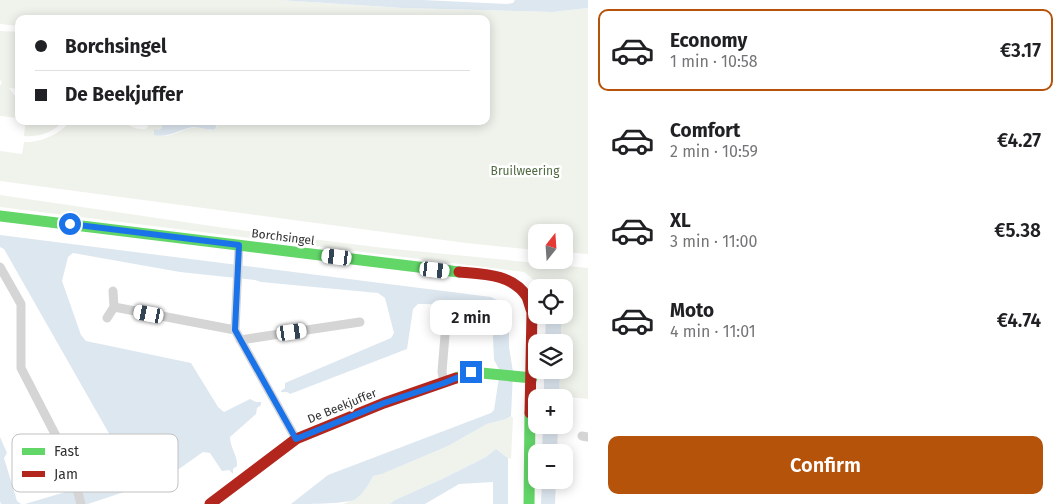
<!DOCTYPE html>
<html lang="en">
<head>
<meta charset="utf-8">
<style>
  :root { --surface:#fff; --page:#f2f2f2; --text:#202124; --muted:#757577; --line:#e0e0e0; --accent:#b45309 }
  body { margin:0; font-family:"Fira Sans",sans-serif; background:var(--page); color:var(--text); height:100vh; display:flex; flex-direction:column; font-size:19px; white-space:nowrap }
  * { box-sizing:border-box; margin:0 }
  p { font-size:16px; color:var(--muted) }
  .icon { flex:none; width:28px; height:28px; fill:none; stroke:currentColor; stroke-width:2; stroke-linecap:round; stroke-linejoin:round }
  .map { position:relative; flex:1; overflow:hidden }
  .sheet { display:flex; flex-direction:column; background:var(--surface); width:475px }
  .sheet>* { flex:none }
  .hud { position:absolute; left:15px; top:15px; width:475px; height:110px; border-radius:10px; box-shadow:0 2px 12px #0003; display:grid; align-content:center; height:110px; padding:0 20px; background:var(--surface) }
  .needle { width:32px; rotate:17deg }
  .controls { position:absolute; left:528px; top:224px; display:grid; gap:10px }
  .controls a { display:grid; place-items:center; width:45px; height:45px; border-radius:10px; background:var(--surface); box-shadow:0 2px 12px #0003; font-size:25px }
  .end { position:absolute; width:22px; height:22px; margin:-11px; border:6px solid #1a73e8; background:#fff; box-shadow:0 0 0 2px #fff }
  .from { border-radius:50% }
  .bubble { position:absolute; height:35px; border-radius:10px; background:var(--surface); box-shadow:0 2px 12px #0003; font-size:16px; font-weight:600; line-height:35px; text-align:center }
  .car { position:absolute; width:15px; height:30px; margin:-15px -8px; border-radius:6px; box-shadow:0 0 4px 1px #0007; background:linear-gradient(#fff 24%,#345 0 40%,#fff 0 76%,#345 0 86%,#fff 0) }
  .hud b { display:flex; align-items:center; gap:18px; height:48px; font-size:19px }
  .hud b+b { border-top:1px solid var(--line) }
  .hud i { width:12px; height:12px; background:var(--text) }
  ul { padding:9px 0 0; list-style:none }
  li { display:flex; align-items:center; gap:15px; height:82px; margin:0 10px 8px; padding:0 10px; border:2px solid transparent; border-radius:10px }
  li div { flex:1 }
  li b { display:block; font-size:19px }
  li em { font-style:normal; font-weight:600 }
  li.active { border-color:var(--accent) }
  li>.icon { width:45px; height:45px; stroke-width:1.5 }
  .action { display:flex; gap:10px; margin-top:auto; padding:10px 20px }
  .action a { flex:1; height:58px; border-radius:10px; background:var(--accent); color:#fff; font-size:20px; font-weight:600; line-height:58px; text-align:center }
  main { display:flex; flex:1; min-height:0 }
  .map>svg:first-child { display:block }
  .green { fill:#f0f3ec }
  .water { fill:#dde7f0 }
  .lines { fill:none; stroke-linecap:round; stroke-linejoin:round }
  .street { stroke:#d5d5d5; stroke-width:9 }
  .fast { stroke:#63d668; stroke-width:11 }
  .jam { stroke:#b3261e; stroke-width:11 }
  .route { stroke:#1a73e8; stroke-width:6 }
  .labels { text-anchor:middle; stroke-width:5; stroke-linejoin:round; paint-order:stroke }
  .park-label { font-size:12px; fill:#516942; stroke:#fff }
  .street-label { font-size:12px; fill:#313131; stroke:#fff }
  .key { fill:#fff; stroke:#c1c1c1; stroke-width:1 }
  .key-label { font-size:14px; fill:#313131 }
</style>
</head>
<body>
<main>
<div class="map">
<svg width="588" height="504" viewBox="0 0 588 504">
  <rect width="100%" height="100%" fill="#fff"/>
  <path class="green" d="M0 0H279L403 8 552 12 588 8V254L564 252V232H536V250L466 243 0 181V151L22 154 24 142C39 143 61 134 70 121H124C129 127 139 130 146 129L148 127 147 124 136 121H161L162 128 159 130 154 129 155 135C175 141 187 120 210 130L217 126 218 121H486V19H19V26L0 24Z
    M0 31 19 32V89L9 88 19 101V118L0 116V86L2 82 0 80Z
    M24 121H59V125C50 134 36 137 24 136L25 126Z
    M0 195 225 228 384 248 588 268V399L559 396 560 370H564V342H561V315H564V288L540 287 535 281 524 272 0 207Z
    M511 416 513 418 511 459 508 458 496 449 486 457 442 479 395 500 390 504H343C357 499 367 490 373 476L382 474 448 446 487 424 506 419Z"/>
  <path class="water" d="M279 0H423L507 4 513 3 515 0H588V8L552 12 403 8Z
    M161 121H218L215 129C208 131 202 127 195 127 180 128 169 139 154 135V129L159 130 162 128Z
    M0 235 491 297 499 301 505 306 509 314V347L513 372 511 416 506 419 487 424 448 446 382 474 373 476C369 485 362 495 354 500 342 504 306 504 291 504L328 475 491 413 494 410 500 371 494 360 492 312 491 309 485 305 418 304 413 309 407 349 290 394 287 392H281V391L285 388V383L391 338 394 333 385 298 378 293 261 282 255 280 180 272 73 253 68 257 62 281 81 335 86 341 191 363 218 407 224 412 250 399 256 402H261V405L257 408 256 414 230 437C230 448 238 456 237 466L233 469V474L229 470 222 471 210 453 203 452 166 478 88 504H25L89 485 116 469 120 461 115 444 4 249 0 247Z
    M546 315H561V342H545Z
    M544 370H560L559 397H544Z
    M543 425H558L557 452H542Z
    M0 437 7 453 4 458 17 501 21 504H1L0 501Z
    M496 449 508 458V504H493V482L459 484 425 504H390L395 500 442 479 486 457Z
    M542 480H556L555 504H541Z"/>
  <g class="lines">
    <path class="street" d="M239 245 235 330 296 439
      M0 267 21 304V368L70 463 81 504
      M114 307 235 330
      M107 318 114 307 113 291
      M240 340 360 322
      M444 383 442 372 445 335
      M582 436 588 437"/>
    <path class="fast" d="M0 216 459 272
      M456 378 471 372 532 378
      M529 504 530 413"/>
    <path class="jam" d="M459 272C483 274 513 274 527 297 529 302 530 307 532 312L530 413
      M210 504 296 439 384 403 456 378"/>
  </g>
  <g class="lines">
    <path class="route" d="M70 224 239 245 235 330 296 439 384 403 444 383 471 372"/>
  </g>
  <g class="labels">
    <g class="park-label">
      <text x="525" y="175">Bruilweering</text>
    </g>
    <g class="street-label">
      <text transform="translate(283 237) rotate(7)" y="4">Borchsingel</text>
      <text transform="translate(342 406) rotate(-22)" y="4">De Beekjuffer</text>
    </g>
  </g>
  <rect x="12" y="434" width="166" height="58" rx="8" class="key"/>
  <rect x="22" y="448" width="23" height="7" fill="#63d668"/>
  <rect x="22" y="471" width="23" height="6" fill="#b3261e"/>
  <g class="key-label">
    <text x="54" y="456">Fast</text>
    <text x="54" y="479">Jam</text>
  </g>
</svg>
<div class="controls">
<a><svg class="needle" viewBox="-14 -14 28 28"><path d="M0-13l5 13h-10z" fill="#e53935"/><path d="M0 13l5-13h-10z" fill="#757577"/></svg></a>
<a><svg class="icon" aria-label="locate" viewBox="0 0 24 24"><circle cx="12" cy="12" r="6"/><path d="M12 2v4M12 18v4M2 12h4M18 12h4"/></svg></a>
<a><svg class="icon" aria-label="layers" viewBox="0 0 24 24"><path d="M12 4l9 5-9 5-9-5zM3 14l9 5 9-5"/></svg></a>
<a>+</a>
<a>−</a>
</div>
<i class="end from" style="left:70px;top:224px"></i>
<i class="end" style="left:471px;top:372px"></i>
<div class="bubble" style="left:430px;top:300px;width:82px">2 min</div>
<i class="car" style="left:337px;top:257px;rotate:277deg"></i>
<i class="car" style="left:435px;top:270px;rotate:97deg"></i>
<i class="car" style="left:149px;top:314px;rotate:281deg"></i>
<i class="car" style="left:292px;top:332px;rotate:82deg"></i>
<div class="hud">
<b><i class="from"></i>Borchsingel</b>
<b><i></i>De Beekjuffer</b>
</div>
</div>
<section class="sheet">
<ul>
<li class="active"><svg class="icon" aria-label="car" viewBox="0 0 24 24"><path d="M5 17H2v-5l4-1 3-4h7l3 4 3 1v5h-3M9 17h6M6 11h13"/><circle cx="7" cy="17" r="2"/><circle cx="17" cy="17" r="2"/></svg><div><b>Economy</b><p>1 min · 10:58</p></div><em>€3.17</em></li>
<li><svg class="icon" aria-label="car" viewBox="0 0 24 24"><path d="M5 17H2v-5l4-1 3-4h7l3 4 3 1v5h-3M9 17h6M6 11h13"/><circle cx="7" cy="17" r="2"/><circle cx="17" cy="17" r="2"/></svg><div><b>Comfort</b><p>2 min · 10:59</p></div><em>€4.27</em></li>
<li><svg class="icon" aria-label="car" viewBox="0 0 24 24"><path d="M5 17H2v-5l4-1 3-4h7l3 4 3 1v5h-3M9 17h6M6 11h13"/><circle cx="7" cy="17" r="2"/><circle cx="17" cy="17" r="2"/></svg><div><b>XL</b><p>3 min · 11:00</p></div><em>€5.38</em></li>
<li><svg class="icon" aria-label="car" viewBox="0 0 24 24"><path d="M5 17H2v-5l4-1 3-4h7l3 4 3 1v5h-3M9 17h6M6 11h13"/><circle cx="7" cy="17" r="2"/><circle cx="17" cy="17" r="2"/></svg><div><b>Moto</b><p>4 min · 11:01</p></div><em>€4.74</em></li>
</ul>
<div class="action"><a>Confirm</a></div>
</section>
</main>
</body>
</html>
